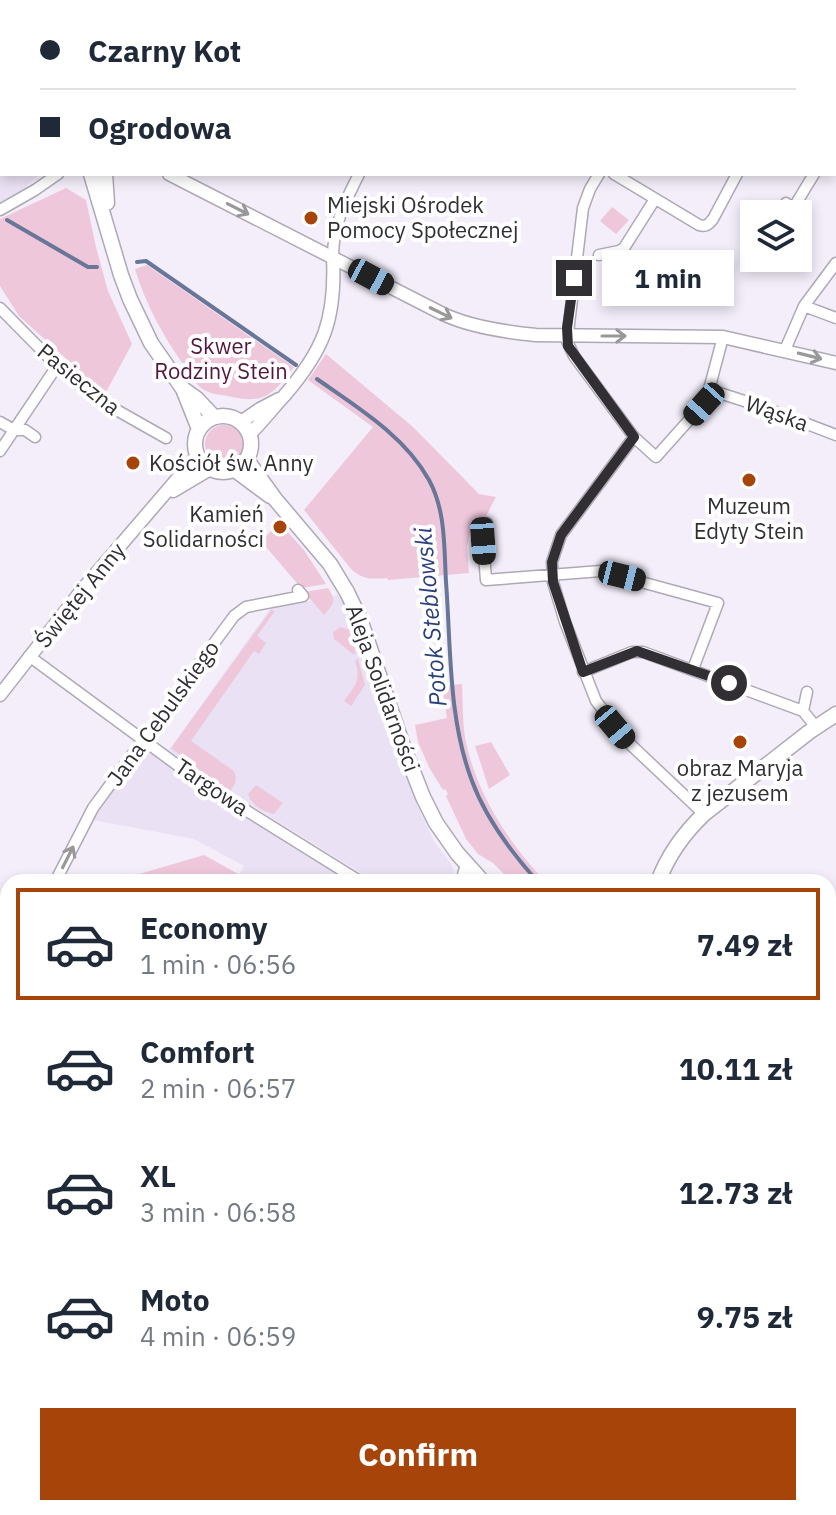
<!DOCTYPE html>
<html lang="en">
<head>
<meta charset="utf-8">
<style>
  :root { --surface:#fff; --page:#f2f2f3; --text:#1f2937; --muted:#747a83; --line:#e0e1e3; --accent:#a74409 }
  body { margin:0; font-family:"IBM Plex Sans",sans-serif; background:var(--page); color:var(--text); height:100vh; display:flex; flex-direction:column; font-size:30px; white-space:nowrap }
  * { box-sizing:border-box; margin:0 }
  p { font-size:26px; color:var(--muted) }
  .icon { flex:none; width:44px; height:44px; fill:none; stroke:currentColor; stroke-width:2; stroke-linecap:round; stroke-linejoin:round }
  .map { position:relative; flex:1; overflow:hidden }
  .drawer { position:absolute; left:0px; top:874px; width:836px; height:642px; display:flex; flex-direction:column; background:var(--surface); border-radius:24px 24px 0 0; box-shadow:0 4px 12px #0003 }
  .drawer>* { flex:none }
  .top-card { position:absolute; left:0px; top:0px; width:836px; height:176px; box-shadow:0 4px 12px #0003; display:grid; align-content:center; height:176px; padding:0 40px; background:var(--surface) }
  .buttons { position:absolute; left:740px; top:200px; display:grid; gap:16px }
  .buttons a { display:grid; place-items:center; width:72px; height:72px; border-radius:0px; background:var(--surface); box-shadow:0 4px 12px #0003; font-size:40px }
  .end { position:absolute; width:36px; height:36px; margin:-18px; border:10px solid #312f33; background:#fff; box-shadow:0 0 0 4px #fff }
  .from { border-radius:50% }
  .bubble { position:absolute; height:56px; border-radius:0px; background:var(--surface); box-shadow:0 4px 12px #0003; font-size:26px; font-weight:800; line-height:56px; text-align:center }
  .car { position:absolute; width:24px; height:48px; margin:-24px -12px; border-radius:10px; box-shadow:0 0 6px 2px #0007; background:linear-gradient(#222 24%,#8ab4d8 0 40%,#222 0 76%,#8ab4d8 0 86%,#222 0) }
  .top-card b { display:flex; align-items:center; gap:28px; height:76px; font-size:30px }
  .top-card b+b { border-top:2px solid var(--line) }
  .top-card i { width:20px; height:20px; background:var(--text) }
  ul { padding:14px 0 0; list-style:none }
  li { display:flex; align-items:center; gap:24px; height:112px; margin:0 16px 12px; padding:0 24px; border:4px solid transparent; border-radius:0px }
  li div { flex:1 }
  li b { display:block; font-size:30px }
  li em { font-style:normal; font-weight:800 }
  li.selected { border-color:var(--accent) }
  li>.icon { width:72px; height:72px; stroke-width:1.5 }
  .action { display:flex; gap:16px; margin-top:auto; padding:16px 40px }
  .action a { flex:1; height:92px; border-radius:0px; background:var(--accent); color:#fff; font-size:32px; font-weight:800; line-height:92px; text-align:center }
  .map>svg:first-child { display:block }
  .built { fill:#eae2f4 }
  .green { fill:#eec7db }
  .forest { fill:#daa4c1 }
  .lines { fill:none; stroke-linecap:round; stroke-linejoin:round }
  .stream { stroke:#687698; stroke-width:4 }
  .river { stroke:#8094c3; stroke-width:22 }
  .minor-casing { stroke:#aea9b5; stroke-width:13 }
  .tertiary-casing { stroke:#aea9b5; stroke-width:15 }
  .secondary-casing { stroke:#aea9b5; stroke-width:17 }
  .minor { stroke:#fff; stroke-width:10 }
  .tertiary { stroke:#fff; stroke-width:12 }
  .secondary { stroke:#fff; stroke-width:14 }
  .oneway { stroke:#989799 }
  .route { stroke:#312f33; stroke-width:10 }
  .poi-dot { fill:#a74409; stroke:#fff; stroke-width:3 }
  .labels { text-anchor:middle; stroke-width:8; stroke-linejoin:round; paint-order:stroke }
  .poi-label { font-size:22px; fill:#312f33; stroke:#fff; text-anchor:start }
  .park-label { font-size:22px; fill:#53153d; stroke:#fff }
  .street-label { font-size:22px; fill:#312f33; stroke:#fff }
  .water-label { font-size:24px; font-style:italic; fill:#2b407c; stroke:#fff }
</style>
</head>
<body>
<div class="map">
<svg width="836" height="1515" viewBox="0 0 836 1515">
  <rect width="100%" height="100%" fill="#f3eefa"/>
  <path class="built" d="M0 0H100V2H2V92H0Z
    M0 107H2V174H40L17 195 0 205Z
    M340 593 351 613 417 805 434 841 451 864 455 874V882H375L261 811 219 788 169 750 272 606 328 599Z
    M142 750H150L215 799 351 882H235L244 866 194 839 93 820 96 812Z"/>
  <path class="green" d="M66 188 86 200 96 247 108 291 132 344 105 394 19 316 0 286V219Z
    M612 207 629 220 616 234 600 221Z
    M147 265 294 367C272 395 265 405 228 396 221 395 211 394 204 390 196 385 190 375 185 367 163 336 146 305 135 269Z
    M326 354 413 427 479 494 496 497 483 522 472 523 467 547 469 573 388 580 387 578C371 579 363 580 351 569L304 510 373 427 308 380Z
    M205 444a19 19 0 1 1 38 0a19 19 0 1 1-38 0Z
    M275 527 280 532 284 528 304 550 326 584 301 588 261 541Z
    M328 588C337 602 334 603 324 615L304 592Z
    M271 610 275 611 257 636 266 643 259 654 254 651 191 741 234 771C237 779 236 783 231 790L225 791 171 748Z
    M341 627 349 630 356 654H353L334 639 333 632Z
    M358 659 365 685 351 706 344 701C356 684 361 681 355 660Z
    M462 684C463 705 462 727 467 747 479 797 510 845 546 882H512L493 863 478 854 466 839 446 796 448 794 445 789 443 790 430 769 418 742 415 725 447 718 442 686Z
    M491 742 510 775 489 789 475 746Z
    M256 785 283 803 274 814C264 812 251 805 248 794Z
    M204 855 240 875 236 882H148L136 875Z
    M836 954V985L828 998V967Z
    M836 1001V1093L828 1094V1014Z
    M828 1395 836 1399V1498L826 1515H744L741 1508H828Z
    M320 1508H362L343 1515H317Z"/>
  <path class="forest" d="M599 1508H741L744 1515H612Z"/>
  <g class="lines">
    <path class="stream" d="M7 220 88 267H97
      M137 262 146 261 296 365
      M317 379C357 407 405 436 429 480 446 511 444 548 446 582 451 647 448 718 472 781 486 819 511 852 538 882"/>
    <path class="river" d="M828 1007 836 993
      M714 1508 717 1515"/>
    <g class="minor-casing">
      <path id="minor" d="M238 0 239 2
        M359 0 363 2
        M798 0 800 2
        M347 2 348 0
        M461 2 462 0
        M695 2 696 0
        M834 38 836 40
        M599 174 590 189 583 208 567 341 574 356 634 437 656 457 706 401 723 337
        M614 174 699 225C706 227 708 225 713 219L737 174
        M797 202 814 174
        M0 210 35 190 58 174
        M783 214 786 203
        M599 255 619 251 624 248 655 199
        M333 257C333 225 345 202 359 174
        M804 306 836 318
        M0 308 57 366 97 399 166 438
        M785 350 804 306 836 263
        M710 390 760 406 836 435
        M0 422 14 430H25L35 437
        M634 437 561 535 552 562 553 582 565 622 596 701 631 745 704 814
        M0 451 57 366
        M487 523 483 541 486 580 601 571 718 603 693 669
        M29 656 199 781 361 882
        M583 672 632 652H643L803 711 816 727
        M803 711 807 692
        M55 882 93 808 234 616 246 607 303 596 298 590
        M461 882 466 864
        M0 990 8 974
        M0 1264 8 1269"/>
    </g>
    <g class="tertiary-casing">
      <path id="tertiary" d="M0 102 2 103
        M169 174 441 313C469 327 505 332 536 335L723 337 836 363
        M241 422 260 409 279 399
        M250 434C262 422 272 409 284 396 324 350 336 319 333 257
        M173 491 210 469
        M0 695 82 590 197 456
        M828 1111 836 1115"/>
    </g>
    <g class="secondary-casing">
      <path id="secondary" d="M111 0V2
        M91 174 121 275 130 299 151 343 183 389 199 429
        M105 174 107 203
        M183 389 197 399 214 417
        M195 444a28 28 0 1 1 56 0a28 28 0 1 1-56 0Z
        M247 460 275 499 330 564 347 592 360 619 403 746 423 797 436 823 457 853 483 882
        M235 470 270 496
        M658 882C668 855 683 834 704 814L809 732 836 714
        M0 1512 18 1515
        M385 1515 392 1508
        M399 1515 405 1508"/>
    </g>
    <use href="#minor" class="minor"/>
    <use href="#tertiary" class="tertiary"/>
    <use href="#secondary" class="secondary"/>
  </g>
  <defs><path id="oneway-shaft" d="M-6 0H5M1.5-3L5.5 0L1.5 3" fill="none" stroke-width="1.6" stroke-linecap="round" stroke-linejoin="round" transform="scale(2)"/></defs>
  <g class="oneway">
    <use href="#oneway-shaft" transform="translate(238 209) rotate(27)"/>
    <use href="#oneway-shaft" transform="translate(441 313) rotate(26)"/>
    <use href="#oneway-shaft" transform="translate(614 336)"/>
    <use href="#oneway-shaft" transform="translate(810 356) rotate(14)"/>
    <use href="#oneway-shaft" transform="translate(68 857) rotate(-63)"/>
  </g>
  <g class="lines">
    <path class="route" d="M574 278 567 328 568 346 634 437 561 535 552 562 553 582 583 672 637 651 729 683"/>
  </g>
  <g class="poi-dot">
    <circle cx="311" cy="218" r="8"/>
    <circle cx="133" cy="463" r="8"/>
    <circle cx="749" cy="480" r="8"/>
    <circle cx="280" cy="527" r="8"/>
    <circle cx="740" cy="742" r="8"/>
  </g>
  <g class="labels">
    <g class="poi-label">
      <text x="327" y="213">Miejski Ośrodek<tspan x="327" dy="25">Pomocy Społecznej</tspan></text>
      <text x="149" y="471">Kościół św. Anny</text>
      <text x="749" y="514" text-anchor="middle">Muzeum<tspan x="749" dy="25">Edyty Stein</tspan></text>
      <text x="264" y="522" text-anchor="end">Kamień<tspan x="264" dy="25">Solidarności</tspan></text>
      <text x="740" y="776" text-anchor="middle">obraz Maryja<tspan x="740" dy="25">z jezusem</tspan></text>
    </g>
    <g class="park-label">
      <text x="221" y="354">Skwer<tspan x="221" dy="25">Rodziny Stein</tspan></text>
    </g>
    <g class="street-label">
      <text transform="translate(79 379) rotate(39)" y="8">Pasieczna</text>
      <text transform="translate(777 413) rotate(20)" y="8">Wąska</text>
      <text transform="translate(80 595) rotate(-51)" y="8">Świętej Anny</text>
      <text transform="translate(383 688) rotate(70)" y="8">Aleja Solidarności</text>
      <text transform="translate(163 713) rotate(-54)" y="8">Jana Cebulskiego</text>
      <text transform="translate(212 787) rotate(34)" y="8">Targowa</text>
    </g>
    <g class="water-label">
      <text transform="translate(431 617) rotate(-95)" y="8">Potok Steblowski</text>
    </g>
  </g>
</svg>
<div class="buttons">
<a><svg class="icon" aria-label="layers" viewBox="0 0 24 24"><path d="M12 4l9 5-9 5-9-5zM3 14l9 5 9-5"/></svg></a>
</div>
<i class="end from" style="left:729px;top:683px"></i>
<i class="end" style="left:574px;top:278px"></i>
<div class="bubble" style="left:602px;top:250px;width:132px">1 min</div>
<i class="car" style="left:371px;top:277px;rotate:118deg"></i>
<i class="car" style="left:704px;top:404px;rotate:222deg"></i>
<i class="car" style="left:483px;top:541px;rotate:176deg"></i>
<i class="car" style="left:622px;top:576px;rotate:104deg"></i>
<i class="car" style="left:615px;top:727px;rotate:140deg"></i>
<div class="top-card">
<b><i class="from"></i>Czarny Kot</b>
<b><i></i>Ogrodowa</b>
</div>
<section class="drawer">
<ul>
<li class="selected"><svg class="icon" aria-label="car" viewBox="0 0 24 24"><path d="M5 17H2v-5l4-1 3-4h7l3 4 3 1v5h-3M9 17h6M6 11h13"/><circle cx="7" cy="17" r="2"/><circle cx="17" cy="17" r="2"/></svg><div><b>Economy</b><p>1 min · 06:56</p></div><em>7.49 zł</em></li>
<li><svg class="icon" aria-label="car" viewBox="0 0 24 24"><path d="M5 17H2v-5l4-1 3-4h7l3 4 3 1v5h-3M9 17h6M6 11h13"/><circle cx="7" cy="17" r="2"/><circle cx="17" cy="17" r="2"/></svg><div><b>Comfort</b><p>2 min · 06:57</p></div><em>10.11 zł</em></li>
<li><svg class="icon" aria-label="car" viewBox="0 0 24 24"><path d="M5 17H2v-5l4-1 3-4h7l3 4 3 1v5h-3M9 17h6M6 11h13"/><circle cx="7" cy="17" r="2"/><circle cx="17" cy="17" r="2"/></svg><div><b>XL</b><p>3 min · 06:58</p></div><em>12.73 zł</em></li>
<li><svg class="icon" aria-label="car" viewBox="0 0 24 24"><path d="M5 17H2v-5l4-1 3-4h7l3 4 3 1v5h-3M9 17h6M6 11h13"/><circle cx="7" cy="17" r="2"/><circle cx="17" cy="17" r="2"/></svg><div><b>Moto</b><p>4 min · 06:59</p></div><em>9.75 zł</em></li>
</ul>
<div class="action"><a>Confirm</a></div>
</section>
</div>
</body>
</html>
